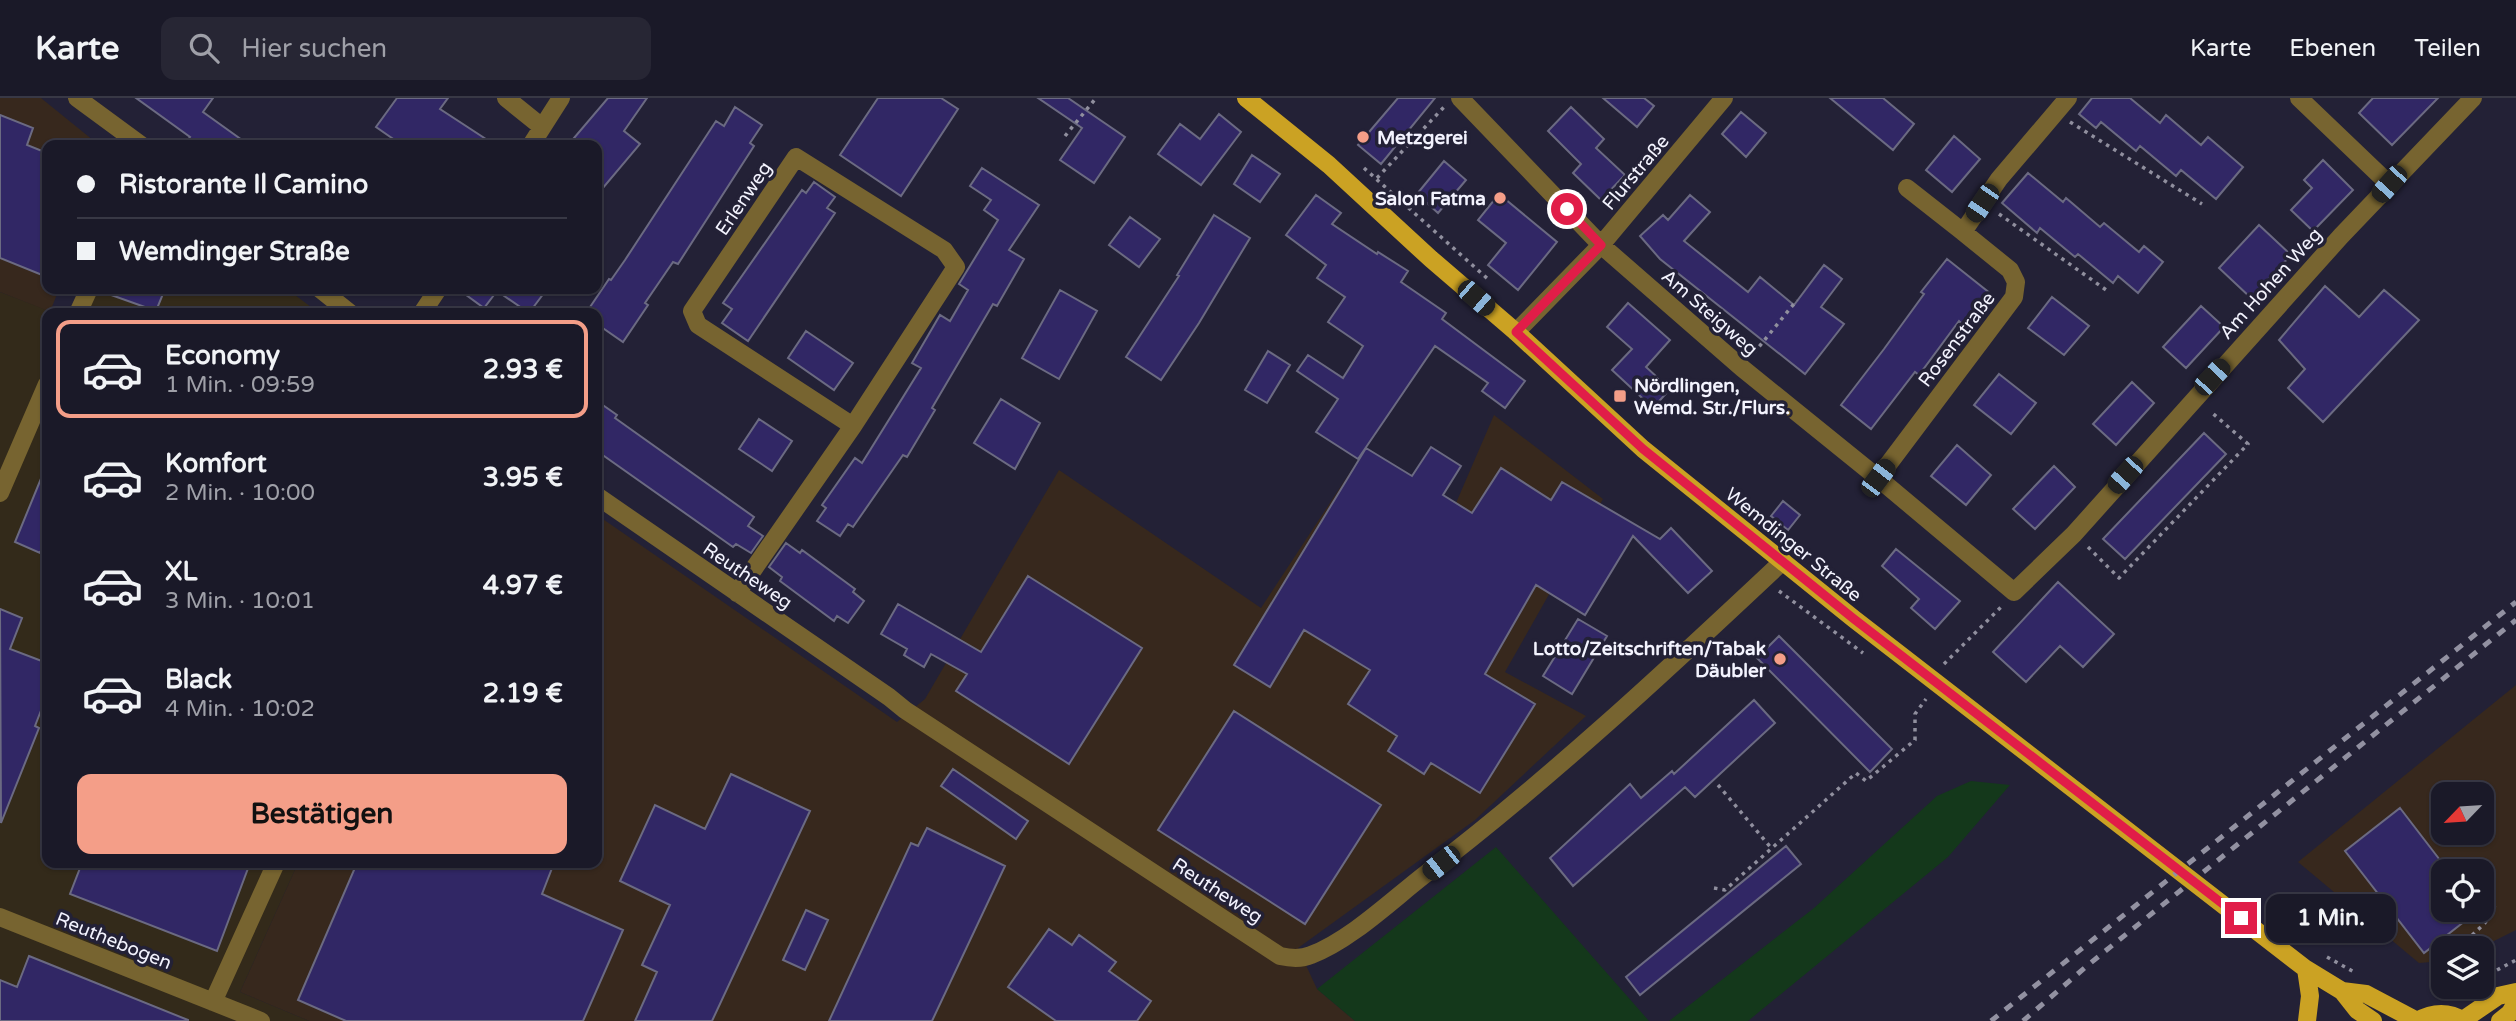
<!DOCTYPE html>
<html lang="de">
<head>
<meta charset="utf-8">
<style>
  :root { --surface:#1a1928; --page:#272634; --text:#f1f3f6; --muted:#9fa0a8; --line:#383845; --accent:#f49e88 }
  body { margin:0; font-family:"Varela Round",sans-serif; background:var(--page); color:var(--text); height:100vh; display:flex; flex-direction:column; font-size:26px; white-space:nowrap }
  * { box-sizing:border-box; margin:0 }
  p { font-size:23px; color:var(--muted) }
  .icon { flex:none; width:38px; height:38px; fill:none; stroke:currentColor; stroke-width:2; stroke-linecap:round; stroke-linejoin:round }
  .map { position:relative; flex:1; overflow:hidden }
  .details { position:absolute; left:42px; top:210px; width:560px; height:560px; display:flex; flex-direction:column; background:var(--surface); border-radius:14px; box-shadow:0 2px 5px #0004,0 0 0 2px var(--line) }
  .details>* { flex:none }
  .guide { position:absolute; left:42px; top:42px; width:560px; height:154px; border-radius:14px; box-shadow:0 2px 5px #0004,0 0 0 2px var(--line); display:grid; align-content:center; height:154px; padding:0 35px; background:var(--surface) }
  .needle { width:46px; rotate:245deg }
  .controls { position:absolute; left:2431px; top:684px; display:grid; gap:14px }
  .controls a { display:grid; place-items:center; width:63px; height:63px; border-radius:14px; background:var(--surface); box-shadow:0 2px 5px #0004,0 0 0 2px var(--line); font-size:35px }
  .end { position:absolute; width:32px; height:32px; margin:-16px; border:9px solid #e11d48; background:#fff; box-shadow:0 0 0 4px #fff }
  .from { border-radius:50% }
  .bubble { position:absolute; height:49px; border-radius:14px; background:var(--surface); box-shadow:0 2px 5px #0004,0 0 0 2px var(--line); font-size:23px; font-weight:700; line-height:49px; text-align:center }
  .car { position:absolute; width:21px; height:42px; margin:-21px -10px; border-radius:9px; box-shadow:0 0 5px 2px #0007; background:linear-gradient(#222 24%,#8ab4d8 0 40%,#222 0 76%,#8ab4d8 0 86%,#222 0) }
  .guide b { display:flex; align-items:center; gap:24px; height:66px; font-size:26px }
  .guide b+b { border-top:2px solid var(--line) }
  .guide i { width:18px; height:18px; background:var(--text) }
  ul { padding:12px 0 0; list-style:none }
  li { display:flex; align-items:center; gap:21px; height:98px; margin:0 14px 10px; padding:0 21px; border:4px solid transparent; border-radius:14px }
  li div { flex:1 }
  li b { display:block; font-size:26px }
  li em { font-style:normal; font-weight:700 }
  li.selected { border-color:var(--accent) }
  li>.icon { width:63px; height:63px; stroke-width:1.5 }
  .action { display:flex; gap:14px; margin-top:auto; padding:14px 35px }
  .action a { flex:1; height:80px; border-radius:14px; background:var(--accent); color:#111; font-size:28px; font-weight:700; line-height:80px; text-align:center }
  header { display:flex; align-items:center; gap:42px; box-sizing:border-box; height:98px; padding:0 35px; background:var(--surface); border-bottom:2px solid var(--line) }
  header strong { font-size:33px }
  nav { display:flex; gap:38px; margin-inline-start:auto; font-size:24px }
  .search { width:490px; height:63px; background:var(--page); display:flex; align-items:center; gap:18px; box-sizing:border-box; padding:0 24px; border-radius:14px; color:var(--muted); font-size:26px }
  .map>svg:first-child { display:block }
  .commercial { fill:#37281d; fill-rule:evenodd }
  .industrial { fill:#332a1a }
  .green { fill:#14381b }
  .building { fill:#312765; stroke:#6b6a82; stroke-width:2 }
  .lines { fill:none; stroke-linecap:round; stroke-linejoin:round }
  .path { stroke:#908f9e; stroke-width:3.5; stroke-dasharray:3.5 5; stroke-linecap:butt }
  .minor { stroke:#776430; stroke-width:18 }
  .major { stroke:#cba223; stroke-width:18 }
  .rail { stroke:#9291a1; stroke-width:5; stroke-dasharray:9 9; stroke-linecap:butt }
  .route { stroke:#e11d48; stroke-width:9 }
  .poi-dot { fill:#f49e88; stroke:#232136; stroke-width:2.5 }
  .labels { text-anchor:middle; stroke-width:7; stroke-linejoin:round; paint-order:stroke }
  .poi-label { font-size:19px; font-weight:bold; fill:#f3f3fe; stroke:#232136; text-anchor:start }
  .street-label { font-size:19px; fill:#f3f3fe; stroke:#232136 }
</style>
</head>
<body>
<header>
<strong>Karte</strong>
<div class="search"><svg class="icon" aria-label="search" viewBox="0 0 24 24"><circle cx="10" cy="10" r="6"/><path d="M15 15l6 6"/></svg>Hier suchen</div>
<nav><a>Karte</a><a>Ebenen</a><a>Teilen</a></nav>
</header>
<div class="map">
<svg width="2516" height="923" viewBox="0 0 2516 923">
  <rect width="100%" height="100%" fill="#232136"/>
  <path class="commercial" d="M0 0H41L99 47H47V191H59L50 214 0 194Z
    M1494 317 1603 401 1505 574 1586 618 1475 722 1298 850 1317 891 1355 923H309L240 894 298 765H597V417L897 624 925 601 1059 372 1261 510 1366 350 1456 405Z
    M2516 587V832L2480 850H2443V863L2419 865 2298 764ZM2443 696H2482V735H2443ZM2443 774H2482V812H2443Z"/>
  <path class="industrial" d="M98 191H287L319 215H85Z
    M0 194 54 215H47V765H298L240 894 309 923H0Z"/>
  <path class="green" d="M1971 683 2010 687 1948 759 1748 923H1669L1814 810 1937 698Z
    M1496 749 1649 923H1355L1317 891Z"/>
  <path class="building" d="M136 0H213L203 14 249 47H184L190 39Z
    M397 0H448L440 11 495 47H402L376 29Z
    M608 0H647L624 33 640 46 597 97V47H568Z
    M878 0H941L958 11 901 98 840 57Z
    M1038 0H1068L1125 39 1094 85 1060 62 1082 30Z
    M1398 0H1435L1381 66 1358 47Z
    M1603 0H1644L1654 8 1637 29Z
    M1830 0H1883L1914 26 1893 52Z
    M2092 0H2130L2160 25 2166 17 2201 47 2208 39 2243 69 2216 101 2181 72 2176 78 2140 48 2136 53 2101 24 2096 30 2079 16Z
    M2373 0H2438L2392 47 2359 15Z
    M735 9 762 27 750 45 754 48 678 166 673 164 645 205 648 207 623 244 597 226V215H586L609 181 611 182 625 162 716 23 724 28Z
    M1571 9 1604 41 1596 50 1625 77 1601 102 1573 75 1581 66 1548 33Z
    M1741 14 1766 35 1746 59 1722 36Z
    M1219 16 1241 34 1201 87 1158 56 1180 26 1200 41Z
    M0 17 33 30 27 47 47 55V179L0 160Z
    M1954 38 1980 61 1952 94 1926 72Z
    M1252 57 1280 76 1260 104 1234 86Z
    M2323 62 2353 92 2313 133 2291 112 2312 90 2304 82Z
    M1444 63 1466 82 1438 115 1417 96Z
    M982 70 1039 107 1009 152 1024 161 997 208 993 206 932 310 935 312 907 359 903 357 853 429 848 426 840 438 817 423 826 410 822 407 855 360 862 365 921 270 912 265 940 217 950 223 968 192 959 186 998 122 984 112 991 102 970 88Z
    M2028 75 2063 104 2066 100 2100 129 2104 125 2139 154 2144 148 2163 164 2138 195 2118 178 2113 185 2078 156 2075 159 2040 130 2037 135 2002 105Z
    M814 84 835 99 827 110 835 115 748 243 722 225 732 211 723 205 802 92 806 95Z
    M1499 96 1557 144 1518 192 1488 167 1506 145 1478 122Z
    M1316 97 1341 115 1332 126 1377 156 1378 154 1408 173 1401 184 1446 215 1442 221 1525 283 1505 310 1482 293 1488 285 1435 248 1358 361 1316 334 1338 301 1297 273 1308 257 1343 280 1363 248 1328 224 1345 199 1317 180 1326 167 1286 137Z
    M1690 97 1710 114 1684 143 1748 194 1760 179 1794 207 1824 167 1842 181 1821 209 1844 226 1805 276 1660 161 1640 138 1663 117 1668 122Z
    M1214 117 1250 140 1199 225 1161 282 1126 259 1179 178 1177 177Z
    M1130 119 1160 141 1139 169 1109 147Z
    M2259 127 2291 157 2251 200 2219 170Z
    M1947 161 1991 196 1965 229 1959 223 1919 277 1915 274 1871 331 1841 307 1884 251 1924 196 1921 194Z
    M2325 188 2359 219 2384 192 2419 222 2323 324 2288 290 2305 271 2279 242Z
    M100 191H165L156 213 100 193Z
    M458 191H547L529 215 497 193 484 210Z
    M1060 192 1097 213 1059 281 1022 260Z
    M2052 199 2089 228 2064 257 2028 230Z
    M1628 205 1670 242 1646 269 1670 291 1653 310 1612 272 1632 251 1607 229Z
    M2201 208 2224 229 2186 270 2163 249Z
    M806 233 853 265 834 292 788 260Z
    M1268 253 1290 267 1267 305 1245 292Z
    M1999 276 2036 305 2011 336 1974 307Z
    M2132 284 2154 305 2116 347 2093 326Z
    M1001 301 1040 325 1015 371 974 345Z
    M597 303 617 317 615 320 754 419 748 428 763 438 751 455 736 446 733 449 597 353Z
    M759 321 792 343 772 373 739 351Z
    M2204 335 2226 356 2125 461 2103 441Z
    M1957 347 1991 377 1966 407 1931 378Z
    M1431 349 1461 368 1443 397 1472 415 1501 370 1551 402 1562 384 1660 441 1671 430 1712 473 1688 495 1633 438 1585 517 1536 487 1485 576 1535 606 1480 695 1431 665 1424 676 1388 653 1397 638 1348 606 1370 572 1304 532 1270 589 1234 567 1366 350 1412 378Z
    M47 366V438L40 455 15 444Z
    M2054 368 2075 389 2035 431 2013 411Z
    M1783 403 1800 417 1788 432 1771 418Z
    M786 445 800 455 802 452 855 491 853 494 864 503 848 525 837 518 834 523 780 483 782 479 769 469Z
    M1896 451 1960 503 1935 531 1911 510 1919 501 1882 468Z
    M1028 478 1142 550 1069 666 956 593 967 576 931 556 924 569 904 557 907 551 881 536 898 506 981 554Z
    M2058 484 2114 536 2083 569 2060 548 2026 584 1993 554Z
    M0 511 22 520 10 551 47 565V597L35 628 39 630 1 725Z
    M1578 521 1607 538 1572 596 1543 578Z
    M1779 538 1892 651 1870 674 1757 560Z
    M1754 602 1775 625 1695 699 1685 689 1573 788 1550 760 1630 686 1641 700 1672 673 1674 676Z
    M1234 613 1381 707 1305 826 1158 732Z
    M953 671 1028 723 1016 741 941 688Z
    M731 676 810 713 712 923H635L657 874 642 867 670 807 620 783 655 707 705 731Z
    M2400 710 2443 766V812H2479L2424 855 2345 753Z
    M927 730 1005 768 932 923H829L911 745 918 748Z
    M1786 748 1801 766 1640 897 1626 879Z
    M82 765H250L217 853 70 796Z
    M357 765H554L542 796 623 832 583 923H346L298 902Z
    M806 812 828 822 805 872 783 862Z
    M1049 831 1072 847 1079 837 1116 864 1109 873 1151 903 1137 923H1056L1008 889Z
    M29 858 188 922V923H0V882L17 889Z"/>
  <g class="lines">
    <path class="path" d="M2070 24 2202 106
      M1065 38 1096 0
      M1364 70 1489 182
      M1377 80 1444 9
      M1999 116 2109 194
      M1754 255 1797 202
      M2088 449 2119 480 2248 346 2210 313
      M1779 493 1863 555
      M1944 566 2002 508
      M1718 687 1772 751
      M1714 790 1725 792 1856 675 1866 683 1915 642V616L1926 601
      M2473 850 2467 842 2485 825 2497 804
      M2327 859 2354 874
      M2482 863 2490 876
      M2482 880 2516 862
      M2442 896 2460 889"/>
    <path class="minor" d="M77 0 141 47
      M506 0 542 29
      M1460 0 1601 147 1742 270 1878 380 2014 494 2074 436 2341 138 2473 0
      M2299 0 2389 86
      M531 47 561 0
      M1907 90 1963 134
      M320 191 350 215
      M78 215 89 191
      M422 215 438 191
      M1516 234 1601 147 1724 0
      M1878 380 2014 199 2016 184 2010 172 1963 134 1999 81 2068 0
      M0 395 47 286
      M597 398 889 599 905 612 1280 858C1289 860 1302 861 1311 857 1349 843 1391 803 1423 778 1550 681 1667 572 1783 463
      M737 495 853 328 956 169 944 152 796 59 692 213 698 227 853 328
      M0 819 261 923
      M213 904 276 765"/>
    <path class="major" d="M1246 0 1329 67 1431 161 1516 234 1643 351 1854 521 2306 871 2342 893 2357 912 2373 923
      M2306 871 2310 898 2307 923
      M2342 893 2366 896 2417 923
      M2463 922 2498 898 2516 894
      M2417 923C2433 914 2448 913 2464 923
      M2500 923 2510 915 2516 905"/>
    <path class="rail" d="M1991 923 2516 504
      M2023 923 2088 867 2516 522"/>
  </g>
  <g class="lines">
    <path class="route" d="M1567 111 1601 147 1516 234 1643 351 1854 521 2241 820"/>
  </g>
  <g class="poi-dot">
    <circle cx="1363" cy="39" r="7"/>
    <circle cx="1500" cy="100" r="7"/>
    <rect x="1613" y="291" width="14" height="14" rx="3.5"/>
    <circle cx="1780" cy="561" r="7"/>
  </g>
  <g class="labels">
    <g class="poi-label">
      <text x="1377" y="46">Metzgerei</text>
      <text x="1486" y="107" text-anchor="end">Salon Fatma</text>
      <text x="1634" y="294">Nördlingen,<tspan x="1634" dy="22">Wemd. Str./Flurs.</tspan></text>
      <text x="1766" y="557" text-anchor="end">Lotto/Zeitschriften/Tabak<tspan x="1766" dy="22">Däubler</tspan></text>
    </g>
    <g class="street-label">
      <text transform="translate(1635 74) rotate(-50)" y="7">Flurstraße</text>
      <text transform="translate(743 100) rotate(-56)" y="7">Erlenweg</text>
      <text transform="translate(2270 185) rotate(-48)" y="7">Am Hohen Weg</text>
      <text transform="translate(1710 214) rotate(41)" y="7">Am Steigweg</text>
      <text transform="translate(1956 241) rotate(-53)" y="7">Rosenstraße</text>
      <text transform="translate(1794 446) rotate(39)" y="7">Wemdinger Straße</text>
      <text transform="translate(748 477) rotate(34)" y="7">Reutheweg</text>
      <text transform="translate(1218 792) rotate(33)" y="7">Reutheweg</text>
      <text transform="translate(114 842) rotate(22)" y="7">Reuthebogen</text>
    </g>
  </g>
</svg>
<div class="controls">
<a><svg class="needle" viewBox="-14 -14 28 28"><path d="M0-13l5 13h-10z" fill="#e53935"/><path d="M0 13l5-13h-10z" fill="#9fa0a8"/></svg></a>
<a><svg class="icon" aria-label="locate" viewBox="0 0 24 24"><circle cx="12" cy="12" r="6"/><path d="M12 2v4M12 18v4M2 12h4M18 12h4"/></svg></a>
<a><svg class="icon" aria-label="layers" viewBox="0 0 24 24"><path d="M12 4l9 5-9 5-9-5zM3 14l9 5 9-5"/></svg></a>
</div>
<i class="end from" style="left:1567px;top:111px"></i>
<i class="end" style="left:2241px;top:820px"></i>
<div class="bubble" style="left:2266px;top:796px;width:130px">1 Min.</div>
<i class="car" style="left:2389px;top:86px;rotate:222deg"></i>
<i class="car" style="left:1982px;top:105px;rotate:214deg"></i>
<i class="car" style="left:1476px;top:200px;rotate:131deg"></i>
<i class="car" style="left:2212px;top:279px;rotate:43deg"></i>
<i class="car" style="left:2125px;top:377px;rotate:222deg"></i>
<i class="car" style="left:1878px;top:380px;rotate:37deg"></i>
<i class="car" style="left:1441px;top:765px;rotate:232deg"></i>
<div class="guide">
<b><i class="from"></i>Ristorante Il Camino</b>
<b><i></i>Wemdinger Straße</b>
</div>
<section class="details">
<ul>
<li class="selected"><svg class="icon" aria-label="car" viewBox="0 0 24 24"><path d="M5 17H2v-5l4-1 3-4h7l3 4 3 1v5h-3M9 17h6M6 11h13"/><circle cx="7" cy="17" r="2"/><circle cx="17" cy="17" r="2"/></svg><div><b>Economy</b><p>1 Min. · 09:59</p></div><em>2.93 €</em></li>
<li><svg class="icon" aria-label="car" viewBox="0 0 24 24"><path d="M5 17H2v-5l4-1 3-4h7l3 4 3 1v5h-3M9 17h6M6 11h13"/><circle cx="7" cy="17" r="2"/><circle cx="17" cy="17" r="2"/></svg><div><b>Komfort</b><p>2 Min. · 10:00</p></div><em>3.95 €</em></li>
<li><svg class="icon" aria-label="car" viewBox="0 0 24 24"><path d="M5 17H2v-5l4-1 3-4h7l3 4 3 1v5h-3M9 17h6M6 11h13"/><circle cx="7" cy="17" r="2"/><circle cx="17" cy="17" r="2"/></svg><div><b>XL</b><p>3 Min. · 10:01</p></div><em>4.97 €</em></li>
<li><svg class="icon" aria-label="car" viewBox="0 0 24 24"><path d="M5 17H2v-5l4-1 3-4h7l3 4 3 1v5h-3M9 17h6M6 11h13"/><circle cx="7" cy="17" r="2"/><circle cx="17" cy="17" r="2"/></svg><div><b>Black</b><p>4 Min. · 10:02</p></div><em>2.19 €</em></li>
</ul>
<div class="action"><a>Bestätigen</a></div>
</section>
</div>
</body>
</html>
